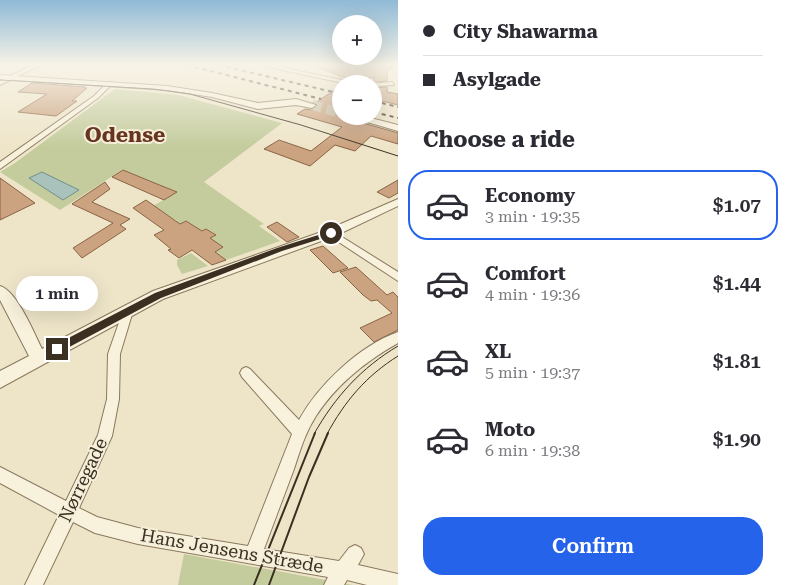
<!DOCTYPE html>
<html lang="en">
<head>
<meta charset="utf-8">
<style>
  :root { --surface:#fff; --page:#f7f7f7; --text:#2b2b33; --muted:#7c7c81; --line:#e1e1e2; --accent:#2563eb }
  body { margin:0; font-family:"Roboto Serif",serif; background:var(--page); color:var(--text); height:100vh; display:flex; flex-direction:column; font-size:19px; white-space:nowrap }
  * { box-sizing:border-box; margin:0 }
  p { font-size:16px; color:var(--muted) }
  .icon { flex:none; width:28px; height:28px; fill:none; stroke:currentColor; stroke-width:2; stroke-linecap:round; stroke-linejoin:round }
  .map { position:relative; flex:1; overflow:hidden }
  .drawer { display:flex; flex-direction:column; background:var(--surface); width:390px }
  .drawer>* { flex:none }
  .hud { display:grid; align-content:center; height:110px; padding:0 25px; background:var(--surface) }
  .controls { position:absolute; left:332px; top:15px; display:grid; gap:10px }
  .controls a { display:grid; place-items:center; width:50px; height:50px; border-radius:50%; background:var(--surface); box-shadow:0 5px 20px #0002; font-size:25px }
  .end { position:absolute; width:22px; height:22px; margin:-11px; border:6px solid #3b2f21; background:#fff; box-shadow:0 0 0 2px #fff }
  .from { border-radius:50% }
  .bubble { position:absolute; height:35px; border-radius:18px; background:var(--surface); box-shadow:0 5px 20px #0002; font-size:16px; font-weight:600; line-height:35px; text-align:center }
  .hud b { display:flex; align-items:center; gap:18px; height:48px; font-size:19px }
  .hud b+b { border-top:1px solid var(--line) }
  .hud i { width:12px; height:12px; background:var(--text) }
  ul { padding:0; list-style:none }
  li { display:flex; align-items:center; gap:15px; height:70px; margin:0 10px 8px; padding:0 15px; border:2px solid transparent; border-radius:20px }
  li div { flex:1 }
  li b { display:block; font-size:19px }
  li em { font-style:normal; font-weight:600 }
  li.selected { border-color:var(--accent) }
  li>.icon { width:45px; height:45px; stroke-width:1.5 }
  h2 { padding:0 25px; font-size:22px; line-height:60px }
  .action { display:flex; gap:10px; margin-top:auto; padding:10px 25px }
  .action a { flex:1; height:58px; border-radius:20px; background:var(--accent); color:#fff; font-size:20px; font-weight:600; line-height:58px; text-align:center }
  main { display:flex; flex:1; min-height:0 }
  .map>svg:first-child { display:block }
  .green { fill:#c4cc9d }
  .water { fill:#aac2bc; stroke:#70918b }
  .building { fill:#cba380; stroke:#896344 }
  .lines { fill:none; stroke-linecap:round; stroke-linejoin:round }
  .tertiary-tunnel-far1 { stroke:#cac1a7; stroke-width:8; stroke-dasharray:8 4; stroke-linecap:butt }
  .tertiary-tunnel { stroke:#cac1a7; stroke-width:10; stroke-dasharray:10 5; stroke-linecap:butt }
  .pedestrian-casing { stroke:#8a785e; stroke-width:2 }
  .minor-casing { stroke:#8a785e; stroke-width:2 }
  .tertiary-casing { stroke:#8a785e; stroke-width:2 }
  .pedestrian { fill:#f8f2dd; fill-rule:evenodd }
  .minor { fill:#f8f2dd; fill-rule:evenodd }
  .tertiary { fill:#f8f2dd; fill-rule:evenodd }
  .tram-far1 { stroke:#3b2f21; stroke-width:1 }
  .tram { stroke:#3b2f21; stroke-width:2 }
  .rail { stroke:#3b2f21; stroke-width:2; stroke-dasharray:4 4; stroke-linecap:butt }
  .route { fill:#3b2f21 }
  .labels { text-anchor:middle; stroke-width:4; stroke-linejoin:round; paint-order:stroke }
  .near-street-label { font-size:18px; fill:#3b2f21; stroke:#f5efd9 }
  .far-town-label { font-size:21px; font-weight:bold; fill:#673421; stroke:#f5efd9 }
</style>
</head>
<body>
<main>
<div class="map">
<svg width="398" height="585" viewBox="0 0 398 585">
  <rect width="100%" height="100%" fill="#eee5c9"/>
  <path class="green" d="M115 89 178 95 282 123 204 182 264 224 259 226 280 241 226 260 215 252 222 247 216 242 203 243 215 234 207 229 202 231 186 221 178 225 177 221 153 206 177 192 122 170 60 210 0 172 15 163Z
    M191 253 208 266 182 274 177 265V260Z
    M184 554 353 585H178Z"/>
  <path class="water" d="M42 172 79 190 63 200 29 178Z"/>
  <path class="building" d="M313 65H398L387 71V81L374 82V77L362 82 342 77Z
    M32 83 85 87 84 88H87L72 101H77L56 116 18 112 47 94 18 92Z
    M341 86V116H348L349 119 398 133V144L371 136 355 151 335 145 310 166 264 149 279 140 311 151 342 127 297 114 305 109 313 110 318 105 315 103Z
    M387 87V92L398 94V105L374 99V88Z
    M123 170 157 184 177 192 164 200 112 177Z
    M0 178 35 203 0 220Z
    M398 180V193L389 198 377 192Z
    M105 182 110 189 92 202 130 219 120 225 126 229 82 258 73 248 113 223 72 204Z
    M146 200 180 224 186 221 202 231 206 229 216 235 210 238 223 247 215 252 226 260 212 265 192 250 179 258 168 250 171 249 154 235 164 230 133 208Z
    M277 222 299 237 287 242 267 227Z
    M323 246 348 268 333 273 310 250Z
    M356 267 387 295 393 292 398 297V330L374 342 360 328 392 313 377 300 371 301 363 295 340 272Z"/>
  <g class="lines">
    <path class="tertiary-tunnel-far1" d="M312 105 317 106"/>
    <path class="tertiary-tunnel" d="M312 105 341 113"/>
    <g class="pedestrian-casing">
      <path id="pedestrian" d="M331 230 398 272V281L328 235 327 233Z
        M128 307 132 308 133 311 120 354 119 399 112 436 79 508 97 517 138 528 248 546 292 434 242 377 240 373 242 369 246 367 250 369 299 420C318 385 359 346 398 332V343C366 361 336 385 316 416 305 433 300 451 294 469 284 496 274 522 264 549L339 561 349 548 355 545 361 548 364 554 358 565 398 574V585H367L347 580 344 585H324L328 577 138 544 95 533 73 522 43 585H25L59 515 0 483V467L66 501 98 435 107 399 108 354 123 311 124 308Z"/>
    </g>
    <g class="minor-casing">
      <path id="minor" d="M33 65H40L0 85V81Z
        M259 65H270L361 84H348Z
        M108 82 113 83 98 98 0 169V162L94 96Z
        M392 82 394 85 374 86 371 84Z
        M398 199V206L335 236 163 299 0 388V371L29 356 0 300V286C17 291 34 333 42 349L153 291 327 230Z"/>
    </g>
    <g class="tertiary-casing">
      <path id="tertiary" d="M0 75 167 86 212 93 258 103 296 99 316 105 312 108 296 105 258 109 212 97 167 90 0 79Z
        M363 116 398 125V131L350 117Z"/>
    </g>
    <use href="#pedestrian" class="pedestrian"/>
    <use href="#minor" class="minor"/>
    <use href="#tertiary" class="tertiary"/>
    <path class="tram-far1" d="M0 80 153 89 190 94 301 125 398 156
      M314 434C335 397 361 368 398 346
      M327 434C345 401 366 376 398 356"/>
    <path class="tram" d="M254 585 315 433
      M269 585 309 477 328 433"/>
    <path class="rail" d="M187 65 321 99
      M219 65 333 92
      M374 101 398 107
      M374 112 398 118"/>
  </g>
  <linearGradient id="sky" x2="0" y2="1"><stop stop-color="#8fbad6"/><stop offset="0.44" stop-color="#f7f3e7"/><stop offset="1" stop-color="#f7f3e7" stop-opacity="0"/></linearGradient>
  <rect width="398" height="147" fill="url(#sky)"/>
  <path class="route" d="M331 231 334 233 333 235 282 251 161 298 60 352H53L52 349 53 346 155 293 277 248Z"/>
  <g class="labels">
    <g class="near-street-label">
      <text transform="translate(83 480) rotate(-65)" y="6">Nørregade</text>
      <text transform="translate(232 551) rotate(10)" y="6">Hans Jensens Stræde</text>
    </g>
    <g class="far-town-label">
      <text x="125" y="142">Odense</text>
    </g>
  </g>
</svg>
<div class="controls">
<a>+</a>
<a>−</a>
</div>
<i class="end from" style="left:331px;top:233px"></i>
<i class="end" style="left:57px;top:349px"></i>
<div class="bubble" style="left:16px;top:276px;width:82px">1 min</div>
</div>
<section class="drawer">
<div class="hud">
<b><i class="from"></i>City Shawarma</b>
<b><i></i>Asylgade</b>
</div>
<h2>Choose a ride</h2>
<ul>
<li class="selected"><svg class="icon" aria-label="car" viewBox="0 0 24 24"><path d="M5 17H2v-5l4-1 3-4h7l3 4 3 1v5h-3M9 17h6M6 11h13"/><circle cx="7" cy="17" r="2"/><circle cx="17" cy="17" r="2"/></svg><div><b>Economy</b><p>3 min · 19:35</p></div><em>$1.07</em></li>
<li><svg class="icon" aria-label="car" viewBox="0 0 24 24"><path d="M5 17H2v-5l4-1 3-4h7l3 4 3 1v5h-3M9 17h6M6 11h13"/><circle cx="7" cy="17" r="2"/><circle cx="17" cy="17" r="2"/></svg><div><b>Comfort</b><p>4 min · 19:36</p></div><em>$1.44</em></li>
<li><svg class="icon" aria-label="car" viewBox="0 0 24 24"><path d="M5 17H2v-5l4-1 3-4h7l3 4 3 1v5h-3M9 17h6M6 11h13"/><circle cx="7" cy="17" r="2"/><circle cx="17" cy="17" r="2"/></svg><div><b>XL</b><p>5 min · 19:37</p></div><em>$1.81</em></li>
<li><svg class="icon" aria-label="car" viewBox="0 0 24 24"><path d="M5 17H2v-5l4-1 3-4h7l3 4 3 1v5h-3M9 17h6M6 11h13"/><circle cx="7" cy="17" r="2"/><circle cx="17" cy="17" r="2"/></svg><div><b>Moto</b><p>6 min · 19:38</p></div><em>$1.90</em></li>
</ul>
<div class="action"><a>Confirm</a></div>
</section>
</main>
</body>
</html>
